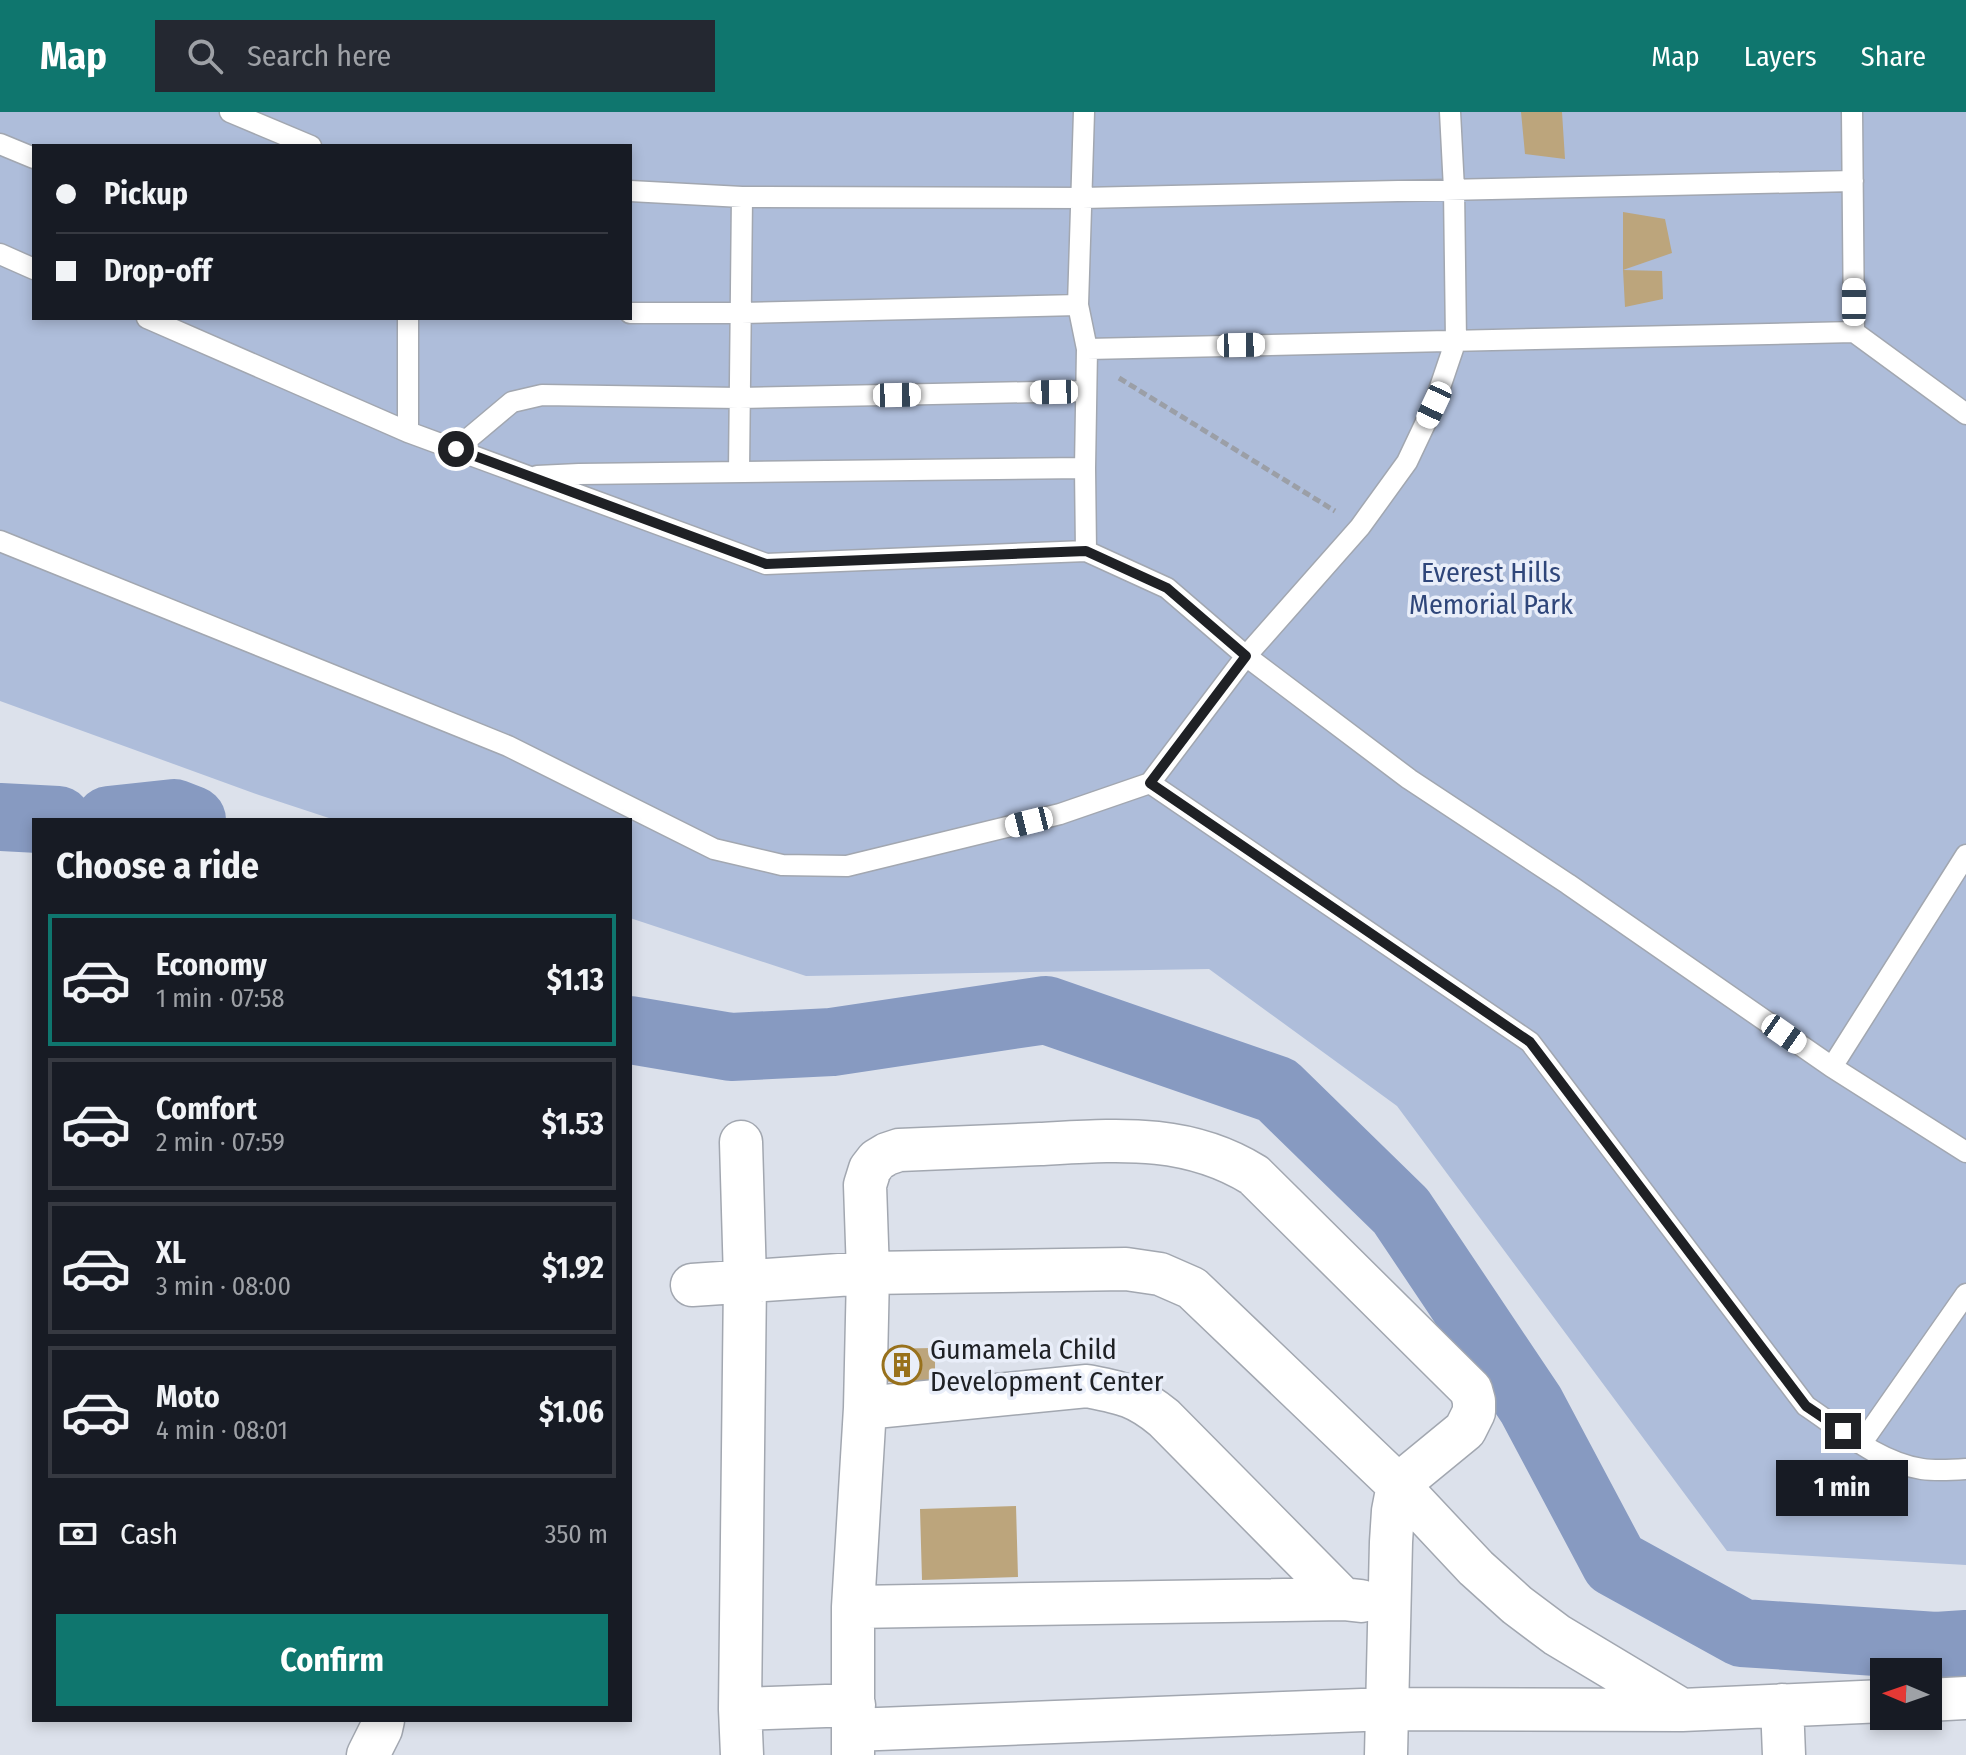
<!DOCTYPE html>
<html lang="en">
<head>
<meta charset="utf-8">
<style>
  :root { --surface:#171b24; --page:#242831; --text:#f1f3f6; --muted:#9ea1a6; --line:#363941; --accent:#0f766e }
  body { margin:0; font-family:"Fira Sans Condensed",sans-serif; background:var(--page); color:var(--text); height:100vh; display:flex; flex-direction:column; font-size:30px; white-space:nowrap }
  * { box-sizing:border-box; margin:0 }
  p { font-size:26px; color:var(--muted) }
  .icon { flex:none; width:44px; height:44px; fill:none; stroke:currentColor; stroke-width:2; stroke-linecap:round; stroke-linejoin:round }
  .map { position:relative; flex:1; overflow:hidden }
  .details { position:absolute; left:32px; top:706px; width:600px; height:904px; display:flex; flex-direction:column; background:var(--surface); border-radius:0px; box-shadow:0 4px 12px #0003 }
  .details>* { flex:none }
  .guide { position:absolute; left:32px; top:32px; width:600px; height:176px; border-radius:0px; box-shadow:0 4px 12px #0003; display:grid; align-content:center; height:176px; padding:0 24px; background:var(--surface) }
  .needle { width:52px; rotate:272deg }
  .fabs { position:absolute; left:1870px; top:1546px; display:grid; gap:16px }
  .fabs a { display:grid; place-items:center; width:72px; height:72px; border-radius:0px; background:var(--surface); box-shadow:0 4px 12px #0003; font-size:40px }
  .end { position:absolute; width:36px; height:36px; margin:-18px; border:10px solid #1f2125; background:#fff; box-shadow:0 0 0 4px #fff }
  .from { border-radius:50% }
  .bubble { position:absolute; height:56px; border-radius:0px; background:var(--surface); box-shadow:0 4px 12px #0003; font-size:26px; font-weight:700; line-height:56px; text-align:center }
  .car { position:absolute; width:24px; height:48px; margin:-24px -12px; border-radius:10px; box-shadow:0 0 6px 2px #0007; background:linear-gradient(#fff 24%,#345 0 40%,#fff 0 76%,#345 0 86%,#fff 0) }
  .guide b { display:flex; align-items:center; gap:28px; height:76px; font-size:30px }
  .guide b+b { border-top:2px solid var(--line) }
  .guide i { width:20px; height:20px; background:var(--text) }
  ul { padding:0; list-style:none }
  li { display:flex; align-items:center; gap:24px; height:132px; margin:0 16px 12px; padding:0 8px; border:4px solid var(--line); border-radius:0px }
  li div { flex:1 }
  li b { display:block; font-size:30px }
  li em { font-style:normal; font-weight:700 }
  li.on { border-color:var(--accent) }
  li>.icon { width:72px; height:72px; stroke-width:1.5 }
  h2 { padding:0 24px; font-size:36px; line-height:96px }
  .pay { display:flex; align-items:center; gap:20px; height:88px; padding:0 24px; font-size:30px }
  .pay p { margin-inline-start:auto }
  .primary-button { display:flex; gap:16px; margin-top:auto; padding:16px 24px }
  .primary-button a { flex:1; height:92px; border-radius:0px; background:var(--accent); color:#fff; font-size:32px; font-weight:700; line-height:92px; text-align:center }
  header { display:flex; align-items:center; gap:48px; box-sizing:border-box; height:112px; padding:0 40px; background:var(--accent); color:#fff }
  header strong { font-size:38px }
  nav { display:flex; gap:44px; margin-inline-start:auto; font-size:28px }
  .search { width:560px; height:72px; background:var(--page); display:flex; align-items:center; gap:20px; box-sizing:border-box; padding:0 28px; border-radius:0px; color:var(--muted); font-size:30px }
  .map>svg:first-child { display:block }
  .green { fill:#aebdda; fill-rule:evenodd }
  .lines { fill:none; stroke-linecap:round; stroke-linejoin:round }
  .river { stroke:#879ac1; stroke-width:68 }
  .building { fill:#bca57c }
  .service-casing { stroke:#a2a7b0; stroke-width:23 }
  .minor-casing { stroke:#a2a7b0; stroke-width:45 }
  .path { stroke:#9b9fa7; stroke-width:5; stroke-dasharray:8 4; stroke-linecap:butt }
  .service { stroke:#fff; stroke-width:20 }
  .minor { stroke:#fff; stroke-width:42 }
  .route { stroke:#1f2125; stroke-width:10 }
  .labels { text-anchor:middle; stroke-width:7; stroke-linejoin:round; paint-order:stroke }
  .park-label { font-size:28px; fill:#2f467a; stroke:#e9eef9 }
  .poi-label { font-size:28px; fill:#1f2125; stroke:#e9eef9; text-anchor:start }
</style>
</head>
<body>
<header>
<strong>Map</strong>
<div class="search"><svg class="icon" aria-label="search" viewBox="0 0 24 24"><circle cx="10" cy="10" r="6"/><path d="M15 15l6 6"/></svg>Search here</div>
<nav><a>Map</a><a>Layers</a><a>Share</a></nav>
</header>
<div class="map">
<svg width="1966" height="1643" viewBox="0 0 1966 1643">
  <rect width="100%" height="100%" fill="#dce1eb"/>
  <path class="green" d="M0 0H1966V1453L1727 1439 1397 994 1209 857 806 864 630 806V708H335L259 683 0 589ZM34 34H630V206H34Z"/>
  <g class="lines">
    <path class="river" d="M0 705 58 708
      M109 708 174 701 192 708
      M630 918 731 935 832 930 1046 898 1277 978 1401 1099 1531 1293 1615 1451 1742 1521 1936 1534 1966 1532"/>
  </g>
  <path class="building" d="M1521 0H1562L1565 47 1525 42Z
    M1623 100 1665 107 1672 141 1623 158Z
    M1623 158 1662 159 1663 187 1625 195Z
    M935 1236V1269L870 1270 869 1237Z
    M1016 1394 1018 1465 922 1468 920 1397Z"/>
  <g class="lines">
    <g class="service-casing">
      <path id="service" d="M230 0 311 34
        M1084 0 1078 193 1087 237 1085 356 1086 439
        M1852 0 1854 220
        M0 32 34 46
        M630 79 742 85 1082 86 1853 69
        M0 142 34 157
        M630 201H741L1078 193
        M147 206 408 320 766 452 1086 439 1167 476 1246 544 1409 667 1568 772 1832 955 1966 1040
        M408 206V320
        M1087 237 1854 220 1966 302
        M456 337 512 290 542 283 739 286 1086 279
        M739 359 742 85
        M537 364 579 362 1085 356
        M0 429 508 634 714 737 782 753 847 754 1060 702 1150 671 1246 544 1360 415 1407 350 1434 293 1456 228 1454 77 1450 0
        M1150 671 1530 930 1806 1294C1842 1318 1878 1350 1922 1357 1936 1359 1952 1358 1966 1357
        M1832 955 1966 743
        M1861 1332 1966 1182"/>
    </g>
    <g class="minor-casing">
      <path id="minor" d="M741 1030 745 1168 740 1597 742 1643
        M692 1173 868 1161 1126 1157 1160 1162 1192 1176 1398 1373 1476 1456 1517 1493 1557 1523 1682 1598
        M865 1296 1087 1274C1122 1281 1136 1283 1164 1306L1343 1487
        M853 1495 1343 1487 1361 1489
        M1928 1588 1966 1586
        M1782 1593 1784 1643
        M740 1597 854 1593
        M853 1618 1388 1597 1682 1598 1884 1589
        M368 1643 381 1617 383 1608
        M853 1643V1495L865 1296 868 1161 865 1073 870 1057 877 1048 887 1042 899 1038C946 1036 993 1034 1040 1032 1116 1028 1186 1021 1254 1063L1471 1278 1474 1289V1300L1465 1318 1398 1373 1393 1399 1391 1430 1386 1643"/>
    </g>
    <path class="path" d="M1119 266 1335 399"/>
    <use href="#service" class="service"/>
    <use href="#minor" class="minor"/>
  </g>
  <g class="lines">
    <path class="route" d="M456 337 766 452 1086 439 1167 476 1246 544 1150 671 1530 930 1806 1294 1843 1319"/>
  </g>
  <defs>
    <g id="building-ring" transform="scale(2)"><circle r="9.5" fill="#e9eef9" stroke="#98711c" stroke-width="1.5"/><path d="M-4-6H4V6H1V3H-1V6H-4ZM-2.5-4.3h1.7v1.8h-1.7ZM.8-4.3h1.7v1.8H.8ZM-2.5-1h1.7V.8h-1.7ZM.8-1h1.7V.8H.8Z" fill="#98711c"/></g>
  </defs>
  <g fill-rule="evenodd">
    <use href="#building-ring" x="902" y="1253"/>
  </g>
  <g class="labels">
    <g class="park-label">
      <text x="1491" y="470">Everest Hills<tspan x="1491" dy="32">Memorial Park</tspan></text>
    </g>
    <g class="poi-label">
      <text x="930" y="1247">Gumamela Child<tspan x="930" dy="32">Development Center</tspan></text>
    </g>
  </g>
</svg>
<div class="fabs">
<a><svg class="needle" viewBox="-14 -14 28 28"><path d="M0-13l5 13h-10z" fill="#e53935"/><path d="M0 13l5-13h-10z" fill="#9ea1a6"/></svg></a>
</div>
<i class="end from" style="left:456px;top:337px"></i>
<i class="end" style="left:1843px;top:1319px"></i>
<div class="bubble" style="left:1776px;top:1348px;width:132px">1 min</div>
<i class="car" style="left:1854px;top:190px;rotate:0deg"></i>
<i class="car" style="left:1241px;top:233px;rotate:89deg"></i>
<i class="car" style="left:1054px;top:280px;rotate:269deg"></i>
<i class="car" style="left:897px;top:283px;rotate:89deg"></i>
<i class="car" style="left:1434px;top:293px;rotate:205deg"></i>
<i class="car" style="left:1029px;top:710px;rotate:256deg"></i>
<i class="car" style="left:1784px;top:922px;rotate:125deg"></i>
<div class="guide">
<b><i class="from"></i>Pickup</b>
<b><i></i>Drop-off</b>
</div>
<section class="details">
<h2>Choose a ride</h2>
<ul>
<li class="on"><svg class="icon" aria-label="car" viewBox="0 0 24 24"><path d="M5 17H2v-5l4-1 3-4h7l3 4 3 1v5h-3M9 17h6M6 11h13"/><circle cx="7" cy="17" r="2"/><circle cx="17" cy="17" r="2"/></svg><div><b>Economy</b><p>1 min · 07:58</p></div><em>$1.13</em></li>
<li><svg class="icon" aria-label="car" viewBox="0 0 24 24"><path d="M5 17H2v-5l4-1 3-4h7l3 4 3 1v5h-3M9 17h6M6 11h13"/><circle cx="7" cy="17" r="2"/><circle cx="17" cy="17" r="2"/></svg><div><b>Comfort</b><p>2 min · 07:59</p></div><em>$1.53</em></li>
<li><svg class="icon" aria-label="car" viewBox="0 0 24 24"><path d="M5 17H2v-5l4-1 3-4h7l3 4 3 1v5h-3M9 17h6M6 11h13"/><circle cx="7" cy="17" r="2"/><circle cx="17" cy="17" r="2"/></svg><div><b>XL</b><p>3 min · 08:00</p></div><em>$1.92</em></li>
<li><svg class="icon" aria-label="car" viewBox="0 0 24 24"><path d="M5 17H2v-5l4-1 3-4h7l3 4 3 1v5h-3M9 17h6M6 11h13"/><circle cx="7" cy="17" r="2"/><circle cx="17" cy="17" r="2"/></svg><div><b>Moto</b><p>4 min · 08:01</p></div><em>$1.06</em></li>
</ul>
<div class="pay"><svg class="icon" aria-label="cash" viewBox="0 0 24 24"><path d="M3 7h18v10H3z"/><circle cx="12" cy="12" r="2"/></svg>Cash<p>350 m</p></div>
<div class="primary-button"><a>Confirm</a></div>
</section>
</div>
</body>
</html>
